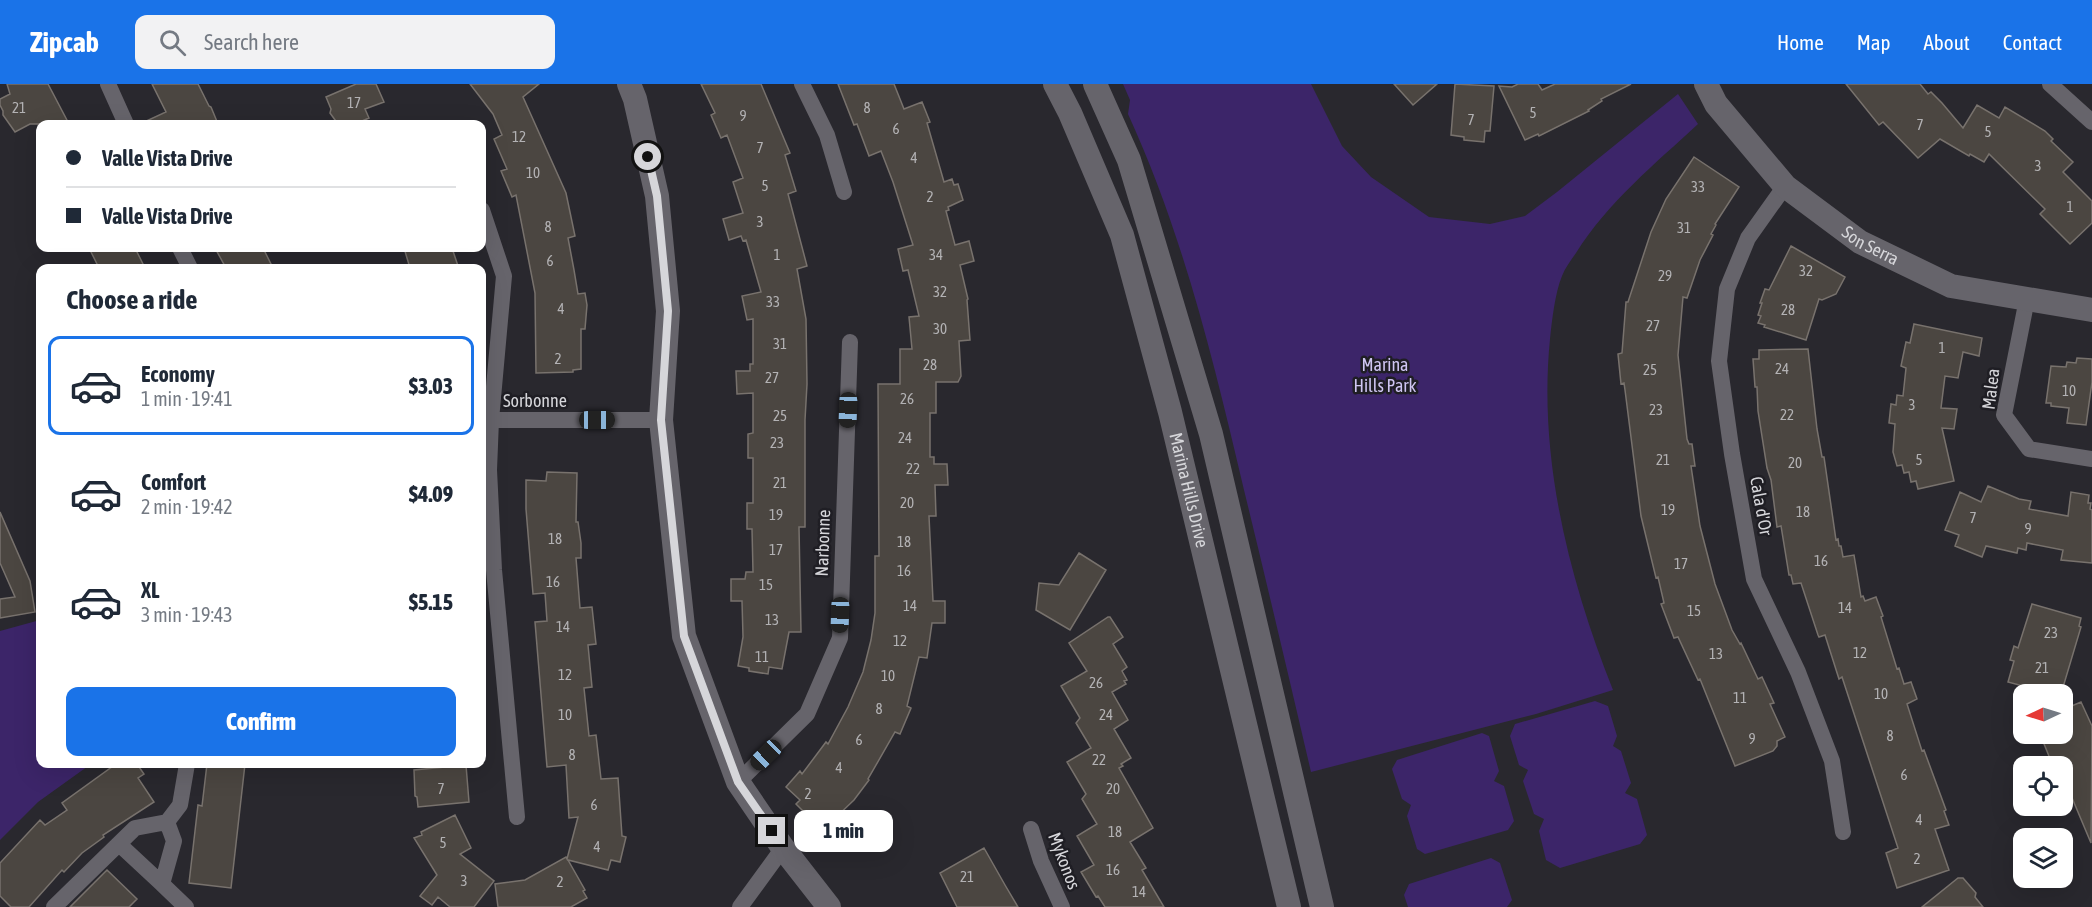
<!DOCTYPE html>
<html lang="en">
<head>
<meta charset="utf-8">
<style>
  :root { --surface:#fff; --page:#f2f2f3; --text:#1f2937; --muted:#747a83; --line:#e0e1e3; --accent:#1a73e8 }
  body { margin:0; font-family:"Asap Condensed",sans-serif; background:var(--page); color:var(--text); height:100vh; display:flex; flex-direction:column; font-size:22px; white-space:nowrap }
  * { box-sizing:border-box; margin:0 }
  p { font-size:20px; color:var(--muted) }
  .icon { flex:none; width:33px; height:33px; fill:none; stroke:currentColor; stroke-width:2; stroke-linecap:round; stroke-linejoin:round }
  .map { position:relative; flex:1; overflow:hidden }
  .panel { position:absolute; left:36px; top:180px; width:450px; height:504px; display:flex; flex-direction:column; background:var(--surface); border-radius:12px; box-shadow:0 6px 24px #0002 }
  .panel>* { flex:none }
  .guide { position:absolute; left:36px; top:36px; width:450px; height:132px; border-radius:12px; box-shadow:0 6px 24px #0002; display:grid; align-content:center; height:132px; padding:0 30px; background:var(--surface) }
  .needle { width:39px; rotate:266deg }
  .fabs { position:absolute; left:2013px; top:600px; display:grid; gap:12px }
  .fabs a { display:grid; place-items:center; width:60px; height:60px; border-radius:12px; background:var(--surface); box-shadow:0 6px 24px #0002; font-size:30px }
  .end { position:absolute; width:27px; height:27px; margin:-14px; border:8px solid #d6d6da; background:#111; box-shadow:0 0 0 3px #111 }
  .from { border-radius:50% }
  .bubble { position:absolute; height:42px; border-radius:12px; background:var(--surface); box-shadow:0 6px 24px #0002; font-size:20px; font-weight:800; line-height:42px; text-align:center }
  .car { position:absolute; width:18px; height:36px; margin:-18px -9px; border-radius:8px; box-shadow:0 0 4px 2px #0007; background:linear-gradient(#222 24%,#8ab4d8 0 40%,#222 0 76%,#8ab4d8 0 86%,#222 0) }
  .guide b { display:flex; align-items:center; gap:21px; height:57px; font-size:22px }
  .guide b+b { border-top:2px solid var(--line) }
  .guide i { width:15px; height:15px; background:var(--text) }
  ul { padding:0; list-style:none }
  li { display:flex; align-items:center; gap:18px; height:99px; margin:0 12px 9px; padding:0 18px; border:3px solid transparent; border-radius:12px }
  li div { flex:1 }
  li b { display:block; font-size:22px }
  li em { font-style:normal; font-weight:800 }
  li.active { border-color:var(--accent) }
  li>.icon { width:54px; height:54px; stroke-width:1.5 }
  h2 { padding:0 30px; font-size:27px; line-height:72px }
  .primary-button { display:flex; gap:12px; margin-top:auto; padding:12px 30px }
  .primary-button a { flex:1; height:69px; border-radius:12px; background:var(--accent); color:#fff; font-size:24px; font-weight:800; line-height:69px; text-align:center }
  header { display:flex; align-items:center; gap:36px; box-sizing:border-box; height:84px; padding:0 30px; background:var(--accent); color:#fff }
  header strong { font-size:28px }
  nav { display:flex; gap:33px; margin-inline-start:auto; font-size:21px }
  .search { width:420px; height:54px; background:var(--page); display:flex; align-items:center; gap:15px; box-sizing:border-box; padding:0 21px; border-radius:12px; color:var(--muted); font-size:22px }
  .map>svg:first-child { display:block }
  .green { fill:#3c2569 }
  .building { fill:#4b4641; stroke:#78726d; stroke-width:1.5 }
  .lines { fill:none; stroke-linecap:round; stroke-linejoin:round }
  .street { stroke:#66646b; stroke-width:16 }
  .secondary { stroke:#66646b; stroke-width:24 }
  .route { stroke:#d6d6da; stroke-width:8 }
  .labels { text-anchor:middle; stroke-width:5; stroke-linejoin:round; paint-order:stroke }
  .number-label { font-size:15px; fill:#b3b2b4 }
  .street-label { font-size:18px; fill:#d6d6da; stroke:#1f1e24 }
  .park-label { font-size:18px; fill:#cfc5f2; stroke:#1f1e24 }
</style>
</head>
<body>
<header>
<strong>Zipcab</strong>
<div class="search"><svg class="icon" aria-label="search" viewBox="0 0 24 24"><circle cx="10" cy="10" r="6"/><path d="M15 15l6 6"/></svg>Search here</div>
<nav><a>Home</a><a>Map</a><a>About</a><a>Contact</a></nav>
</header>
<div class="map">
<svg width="2092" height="823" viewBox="0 0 2092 823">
  <rect width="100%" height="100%" fill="#29282e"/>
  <path class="green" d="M1123 0H1311L1342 62 1371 93 1429 133 1490 140 1525 132 1557 108 1678 10 1698 40C1655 80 1608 118 1576 169 1571 176 1565 184 1562 192 1555 209 1552 236 1550 255 1538 374 1569 495 1613 606L1536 630 1311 688C1289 594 1267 500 1244 406 1214 278 1183 150 1128 30L1130 16Z
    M40 536V680H91L38 718 0 756V547Z
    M1595 617 1608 622 1617 652 1613 662 1621 667 1631 699 1625 709 1637 715 1647 751 1640 760 1560 784 1546 776 1539 747 1544 735 1534 730 1523 697 1528 686 1519 681 1510 652 1515 640Z
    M1482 649 1489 652 1499 687 1494 697 1504 702 1514 737 1508 746 1425 770 1417 765 1407 732 1411 721 1402 715 1392 685 1397 676Z
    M1491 774 1500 779 1512 816 1507 823H1408L1404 811 1409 800Z"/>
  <path class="building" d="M7 0H48L69 40H30L15 48 3 31V27L0 21V15L10 10Z
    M152 0H198L209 22 211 23 218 40H140L166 28Z
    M356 0H376L384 18 365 25 369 34 355 40H338L330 29 331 25 326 13Z
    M470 0H539L523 13 566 109 575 152 568 154 574 186 578 210 585 209 587 221 585 245H581V285L573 286V288L536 289 535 209 516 111 512 113 501 87 507 85 494 55 502 51 493 30Z
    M701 0H761L790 69 785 71 796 107 788 110 807 182 797 185 806 235 807 300 805 336V443H799L801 548H789L782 585 769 583 768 590 749 587V584L738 582 743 553 742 517H731V495H745L746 488H753L752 445H747V419H753V374H748V350L753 349V309L737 310 736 287H750V280H753V235L747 236 742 212 761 208 746 156 743 157 741 152 729 156 723 135 743 129 733 98 743 94 727 51 721 54 711 31 715 29Z
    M838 0H894L904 25 922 18 930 38 927 39 944 98 952 95 954 101 958 100 963 116 948 123 949 126 946 127 955 161 969 157 974 177 960 181 968 215 967 216 970 256 959 257 961 292 958 298H936V329H930V373H934V380H947L948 401H935L936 432H929L933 517H945V539H932L927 574 919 573 907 622 911 624 900 650 895 648 868 695 869 696 854 716 833 736 829 732 818 742 796 720 800 716 786 703 800 687 802 690 826 658 828 660 848 623 863 588 871 556 875 529V472H879L878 300H900V265H912L909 233 919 232 908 186 903 187 898 165 913 161 893 98 881 67 869 72 857 40 854 41Z
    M1394 0H1437L1413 21Z
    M1455 0 1494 2 1490 47H1485L1484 58 1464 56V53L1451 51Z
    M1518 0H1538L1542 6 1555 0H1631L1601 15 1602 17 1588 26 1589 27 1539 52 1538 50 1525 56 1499 2 1512 3Z
    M1846 0H1920L1928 10 1931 8 1942 19 1963 44 1977 21 1999 34 2005 23 2045 47 2053 55 2051 57 2073 78 2063 88 2092 117V139L2070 160 2040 130 2045 125 1989 70 1984 78 1970 70 1969 72 1940 55 1918 74 1883 38 1879 41Z
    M1694 73 1739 103 1715 140 1716 141 1711 150 1713 151 1700 176 1687 214 1683 213 1678 271 1687 355 1689 360H1692L1695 382H1691L1700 442 1715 500 1732 546 1740 560 1741 559 1758 595 1762 593 1774 619 1770 620 1785 653 1777 657V662L1773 667 1735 682 1700 595 1698 596 1678 553 1674 554 1661 520 1664 519 1658 493 1656 494 1641 432 1625 306 1624 299 1621 300 1618 270 1622 269 1626 218H1628L1651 148 1666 115Z
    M1791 162 1845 193 1836 210 1822 216 1819 215 1806 256 1764 243 1765 241 1758 239 1761 232 1758 231 1762 219H1760L1765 205 1769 206Z
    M89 164H135L145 184H99Z
    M215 164H263L273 184H226Z
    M404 164H452L458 182 450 184H410Z
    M1914 240 1982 254 1979 272 1963 268 1958 294 1945 292 1941 324 1957 325 1954 345 1942 344 1954 397 1918 405 1916 397 1911 398 1909 388 1904 389 1902 381 1897 382 1893 368 1895 340 1889 339 1891 320 1896 321 1897 311 1903 312 1906 284 1901 282 1906 258 1910 259Z
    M1808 265 1817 345 1822 373H1824L1836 456 1838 455 1839 462H1841L1843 473 1854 471 1861 513 1863 512 1865 517 1876 513 1883 532 1881 533 1897 585 1899 584 1904 600 1911 598 1917 615 1907 620 1922 667 1924 666 1946 726 1944 727 1949 741 1935 745 1949 786 1897 804 1886 769 1898 764 1842 593 1839 595 1825 551 1819 553 1818 551 1801 499 1793 500 1791 491H1789L1781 442 1777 443 1771 396 1767 384 1758 327 1757 303H1755L1753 275H1759V266Z
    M2077 274 2092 275V298L2086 341 2067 339 2069 324 2051 322V319H2046L2051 282 2066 283 2067 278 2076 279Z
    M547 388 577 389 576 438H578L581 459V474H576L580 524 592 523 596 560 588 561 592 603 584 604 589 652 596 651 601 695 618 694 622 752 626 753 620 778 611 776 608 786 568 776 585 806 583 807 587 814 571 823H498L495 800 525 796 566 773 567 775 578 733 569 734 566 681 547 683 535 538 547 537 545 509 533 510 526 425V396L546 397Z
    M1988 402 2019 415 2031 417 2029 425 2068 432 2071 408 2089 411 2088 419H2091L2090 425 2092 426V479L2061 476 2063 466 2027 459 2026 466 2018 464 2017 469 1986 462 1982 473 1955 462 1959 451 1945 446 1960 408 1981 418Z
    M0 428 30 497 35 528 0 534V515L15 513 0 479Z
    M1079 469 1106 486 1070 546 1036 526 1039 499 1059 501Z
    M2032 520 2081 534 2079 542 2081 543 2061 610H2052L2008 598 2014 577 2010 576 2014 562 2018 564Z
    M1108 533H1110L1123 553 1113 560 1127 583 1122 587 1127 596 1124 597 1126 600 1112 608 1128 636 1114 645 1131 674 1121 680 1123 682 1119 684 1153 744 1130 758 1146 784 1142 786 1164 823H1105L1098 812 1096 813 1081 788 1094 781 1077 752 1097 740 1082 715 1086 710 1067 678 1091 664 1076 639 1080 634 1061 602 1087 587 1069 559Z
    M2081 618 2092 642 2091 759 2062 690V682H2053L2040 650H2062V626Z
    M116 680H137L144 690 138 694 154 718 103 751 104 753 82 769 64 788 62 786 29 823H11L0 812V779L40 736 45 741 67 726 62 719Z
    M207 680H245L231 804 189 799 198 721 202 722Z
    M466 681 469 718 418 723 417 713 415 712 414 686Z
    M455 731 471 764 460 770 494 797 474 823H450L438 813 432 821 420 812 437 791 414 754 422 751 421 748Z
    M984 764 1005 801 1018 823H957L940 789Z
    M107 786 137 815 129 823H70Z
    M1958 794H1963L1976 809 1975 813 1983 823H1922Z"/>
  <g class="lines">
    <path class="street" d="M108 0 126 40
      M802 0 827 51 844 108
      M2050 0 2092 38
      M1785 102 1748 154 1727 205 1719 277 1732 370 1754 495 1798 588 1832 677 1843 748
      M482 126 504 192 491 336 489 386 494 486 517 733
      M180 164 190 184
      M2027 215 2004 331 2029 365 2092 375
      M482 336H661
      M738 698 807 630 840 554 850 258
      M167 738 180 721 187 680
      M1031 745 1041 777 1062 823
      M119 760 162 800
      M54 823 135 744 167 738 174 757 162 800 186 823
      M740 823 783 764"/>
    <g class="secondary">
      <path d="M629 0 635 15 657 112 668 227 661 336 684 552 738 698 783 764 829 823"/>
      <path id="s1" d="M1055 0 1070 29 1122 151 1170 328 1289 823"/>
      <path d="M1095 0 1129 76 1211 350 1322 823"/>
      <path id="s2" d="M1706 0 1716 20 1785 102 1860 158 1951 202 2092 226"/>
    </g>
  </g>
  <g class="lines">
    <path class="route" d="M648 73 657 112 668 227 661 336 684 552 738 698 772 747"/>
  </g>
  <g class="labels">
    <g class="number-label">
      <text x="354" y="24">17</text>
      <text x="19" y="29">21</text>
      <text x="867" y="29">8</text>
      <text x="1533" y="34">5</text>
      <text x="743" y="37">9</text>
      <text x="1471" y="41">7</text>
      <text x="1920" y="46">7</text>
      <text x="896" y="50">6</text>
      <text x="1988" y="53">5</text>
      <text x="519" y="58">12</text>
      <text x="760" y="69">7</text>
      <text x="914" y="79">4</text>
      <text x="2038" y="87">3</text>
      <text x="533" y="94">10</text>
      <text x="765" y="107">5</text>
      <text x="1698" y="108">33</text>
      <text x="930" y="118">2</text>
      <text x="2070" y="128">1</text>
      <text x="760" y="143">3</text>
      <text x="548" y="148">8</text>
      <text x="1684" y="149">31</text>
      <text x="777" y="176">1</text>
      <text x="936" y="176">34</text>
      <text x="550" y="182">6</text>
      <text x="1806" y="192">32</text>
      <text x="1665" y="197">29</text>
      <text x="940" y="213">32</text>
      <text x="773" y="223">33</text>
      <text x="561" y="230">4</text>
      <text x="1788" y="231">28</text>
      <text x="1653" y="247">27</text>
      <text x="940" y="250">30</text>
      <text x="780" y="265">31</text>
      <text x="1942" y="269">1</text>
      <text x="558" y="280">2</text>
      <text x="930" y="286">28</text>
      <text x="1782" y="290">24</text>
      <text x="1650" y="291">25</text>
      <text x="772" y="299">27</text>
      <text x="2069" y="312">10</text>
      <text x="907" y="320">26</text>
      <text x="1912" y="326">3</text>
      <text x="1656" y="331">23</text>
      <text x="1787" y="336">22</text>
      <text x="780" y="337">25</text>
      <text x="905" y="359">24</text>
      <text x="777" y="364">23</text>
      <text x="1663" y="381">21</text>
      <text x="1919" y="381">5</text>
      <text x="1795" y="384">20</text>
      <text x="913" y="390">22</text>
      <text x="780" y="404">21</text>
      <text x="907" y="424">20</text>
      <text x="1668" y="431">19</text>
      <text x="1803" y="433">18</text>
      <text x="776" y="436">19</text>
      <text x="1973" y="439">7</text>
      <text x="2028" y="450">9</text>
      <text x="555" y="460">18</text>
      <text x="904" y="463">18</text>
      <text x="776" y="471">17</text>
      <text x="1821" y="482">16</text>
      <text x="1681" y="485">17</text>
      <text x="904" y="492">16</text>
      <text x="553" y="503">16</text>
      <text x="766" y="506">15</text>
      <text x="910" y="527">14</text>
      <text x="1845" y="529">14</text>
      <text x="1694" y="532">15</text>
      <text x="772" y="541">13</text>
      <text x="563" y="548">14</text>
      <text x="2051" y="554">23</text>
      <text x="900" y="562">12</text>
      <text x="1860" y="574">12</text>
      <text x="1716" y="575">13</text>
      <text x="762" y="578">11</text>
      <text x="2042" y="589">21</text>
      <text x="565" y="596">12</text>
      <text x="888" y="597">10</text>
      <text x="1096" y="604">26</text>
      <text x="1881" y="615">10</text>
      <text x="1740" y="619">11</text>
      <text x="879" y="630">8</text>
      <text x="565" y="636">10</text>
      <text x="1106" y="636">24</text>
      <text x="1890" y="657">8</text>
      <text x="1752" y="660">9</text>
      <text x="859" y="661">6</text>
      <text x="572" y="676">8</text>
      <text x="1099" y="681">22</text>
      <text x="839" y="689">4</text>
      <text x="1904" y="696">6</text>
      <text x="441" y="710">7</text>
      <text x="1113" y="710">20</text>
      <text x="808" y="715">2</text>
      <text x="594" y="726">6</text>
      <text x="1919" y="741">4</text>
      <text x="1115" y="753">18</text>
      <text x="443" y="764">5</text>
      <text x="597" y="768">4</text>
      <text x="1917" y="780">2</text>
      <text x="1113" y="791">16</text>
      <text x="967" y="798">21</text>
      <text x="464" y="802">3</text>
      <text x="560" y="803">2</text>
      <text x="1139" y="813">14</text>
    </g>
    <g class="street-label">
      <text dy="6" stroke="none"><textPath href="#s2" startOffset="234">Son Serra</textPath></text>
      <text transform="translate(1991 305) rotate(-83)" y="6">Malea</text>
      <text x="535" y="323">Sorbonne</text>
      <text dy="6" stroke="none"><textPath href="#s1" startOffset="429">Marina Hills Drive</textPath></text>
      <text transform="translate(1761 422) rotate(80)" y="6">Cala d'Or</text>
      <text transform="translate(823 459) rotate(-88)" y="6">Narbonne</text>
      <text transform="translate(1064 777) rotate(69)" y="6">Mykonos</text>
    </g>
    <g class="park-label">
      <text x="1385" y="287">Marina<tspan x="1385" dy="21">Hills Park</tspan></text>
    </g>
  </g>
</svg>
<div class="fabs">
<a><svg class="needle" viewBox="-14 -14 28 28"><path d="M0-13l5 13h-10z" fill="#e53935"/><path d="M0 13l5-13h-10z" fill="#747a83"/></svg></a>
<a><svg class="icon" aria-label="locate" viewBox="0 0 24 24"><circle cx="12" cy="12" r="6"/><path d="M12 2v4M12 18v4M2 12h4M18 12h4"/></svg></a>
<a><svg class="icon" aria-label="layers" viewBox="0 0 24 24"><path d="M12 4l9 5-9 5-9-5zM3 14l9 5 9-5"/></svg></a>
</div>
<i class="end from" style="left:648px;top:73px"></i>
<i class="end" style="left:772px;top:747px"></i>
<div class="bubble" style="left:794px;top:726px;width:99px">1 min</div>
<i class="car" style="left:848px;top:326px;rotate:182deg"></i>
<i class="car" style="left:597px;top:336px;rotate:90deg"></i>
<i class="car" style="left:840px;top:531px;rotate:182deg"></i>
<i class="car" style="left:766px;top:671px;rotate:226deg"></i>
<div class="guide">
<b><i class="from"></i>Valle Vista Drive</b>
<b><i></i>Valle Vista Drive</b>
</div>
<section class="panel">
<h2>Choose a ride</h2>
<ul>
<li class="active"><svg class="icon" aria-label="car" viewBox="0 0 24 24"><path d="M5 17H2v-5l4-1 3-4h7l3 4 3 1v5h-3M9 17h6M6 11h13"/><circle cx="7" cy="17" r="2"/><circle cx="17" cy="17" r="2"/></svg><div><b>Economy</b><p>1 min · 19:41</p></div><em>$3.03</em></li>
<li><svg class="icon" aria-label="car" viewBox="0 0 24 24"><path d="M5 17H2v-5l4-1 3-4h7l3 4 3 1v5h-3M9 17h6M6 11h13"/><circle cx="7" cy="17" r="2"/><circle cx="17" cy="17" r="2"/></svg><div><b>Comfort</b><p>2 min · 19:42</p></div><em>$4.09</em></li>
<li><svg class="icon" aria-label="car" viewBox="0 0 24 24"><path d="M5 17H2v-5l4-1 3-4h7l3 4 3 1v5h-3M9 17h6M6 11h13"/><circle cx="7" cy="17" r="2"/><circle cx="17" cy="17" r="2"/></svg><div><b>XL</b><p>3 min · 19:43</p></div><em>$5.15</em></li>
</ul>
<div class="primary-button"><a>Confirm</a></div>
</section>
</div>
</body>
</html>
